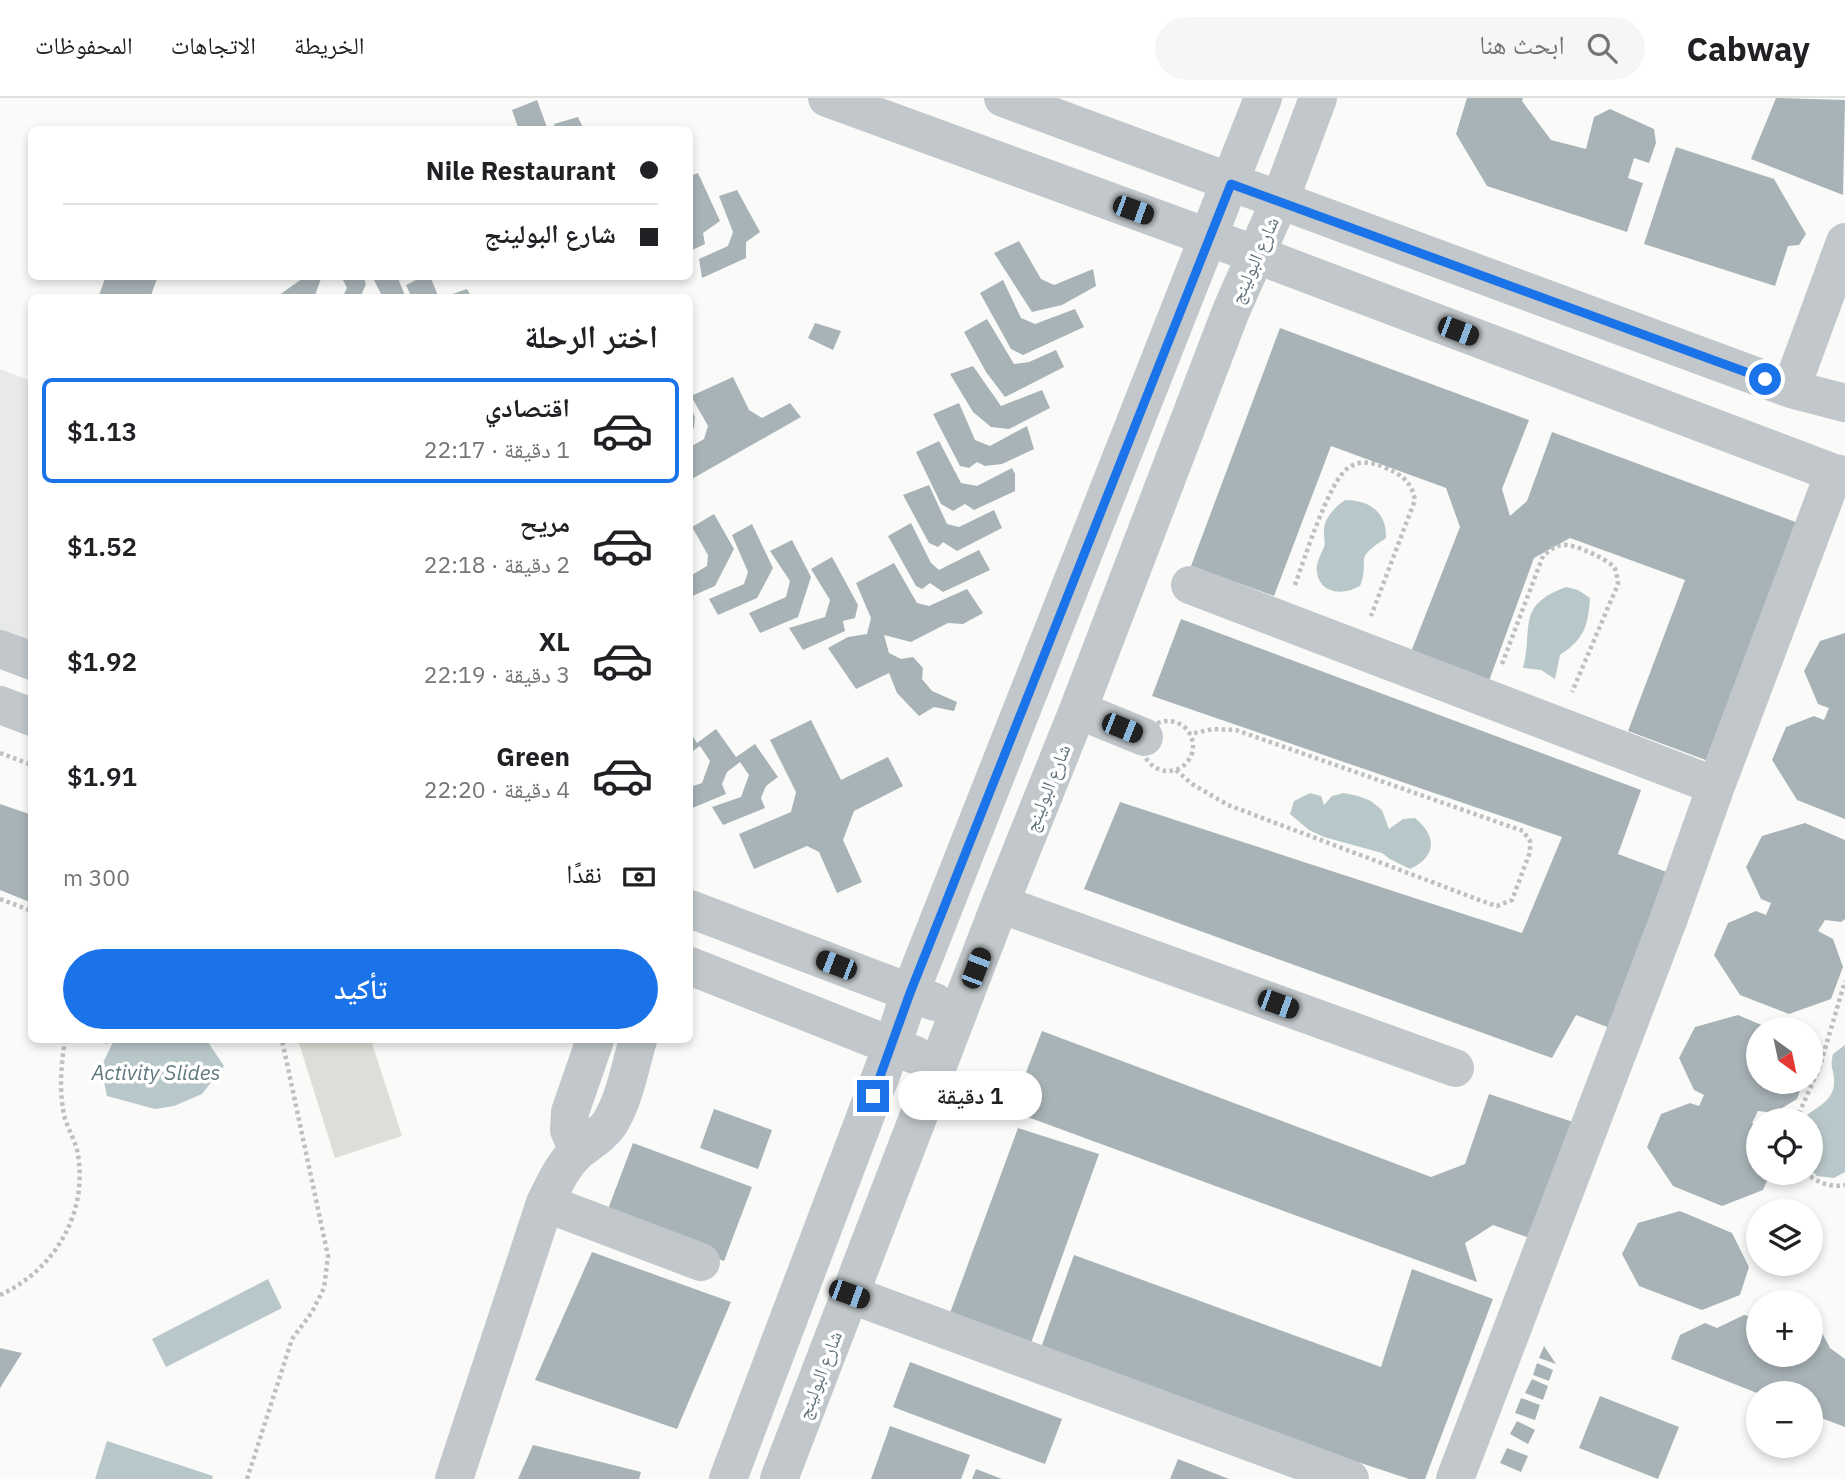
<!DOCTYPE html>
<html lang="ar">
<head>
<meta charset="utf-8">
<style>
  :root { --surface:#fff; --page:#f6f6f6; --text:#202124; --muted:#757577; --line:#e0e0e0; --accent:#1a73e8 }
  body { margin:0; font-family:"IBM Plex Sans","Noto Naskh Arabic",sans-serif; background:var(--page); color:var(--text); direction:rtl; height:100vh; display:flex; flex-direction:column; font-size:26px; white-space:nowrap }
  * { box-sizing:border-box; margin:0 }
  p { font-size:23px; color:var(--muted) }
  .icon { flex:none; width:38px; height:38px; fill:none; stroke:currentColor; stroke-width:2; stroke-linecap:round; stroke-linejoin:round }
  .map { position:relative; flex:1; overflow:hidden; direction:ltr }
  .panel { position:absolute; left:28px; top:196px; width:665px; height:749px; display:flex; flex-direction:column; background:var(--surface); border-radius:10px; box-shadow:0 4px 10px #0003; direction:rtl }
  .panel>* { flex:none }
  .hud { position:absolute; left:28px; top:28px; width:665px; height:154px; border-radius:10px; box-shadow:0 4px 10px #0003; direction:rtl; display:grid; align-content:center; height:154px; padding:0 35px; background:var(--surface) }
  .needle { width:46px; rotate:147deg }
  .controls { position:absolute; left:1746px; top:919px; display:grid; gap:14px }
  .controls a { display:grid; place-items:center; width:77px; height:77px; border-radius:50%; background:var(--surface); box-shadow:0 4px 10px #0003; font-size:35px }
  .end { position:absolute; width:32px; height:32px; margin:-16px; border:9px solid #1a73e8; background:#fff; box-shadow:0 0 0 4px #fff }
  .from { border-radius:50% }
  .bubble { position:absolute; height:49px; border-radius:24px; background:var(--surface); box-shadow:0 4px 10px #0003; font-size:23px; font-weight:600; line-height:49px; text-align:center; direction:rtl }
  .car { position:absolute; width:21px; height:42px; margin:-21px -10px; border-radius:9px; box-shadow:0 0 5px 2px #0007; background:linear-gradient(#222 24%,#8ab4d8 0 40%,#222 0 76%,#8ab4d8 0 86%,#222 0) }
  .hud b { display:flex; align-items:center; gap:24px; height:66px; font-size:26px }
  .hud b+b { border-top:2px solid var(--line) }
  .hud i { width:18px; height:18px; background:var(--text) }
  ul { padding:0; list-style:none }
  li { display:flex; align-items:center; gap:21px; height:105px; margin:0 14px 10px; padding:0 21px; border:4px solid transparent; border-radius:10px }
  li div { flex:1 }
  li b { display:block; font-size:26px }
  li em { font-style:normal; font-weight:600 }
  li.active { border-color:var(--accent) }
  li>.icon { width:63px; height:63px; stroke-width:1.5 }
  h2 { padding:0 35px; font-size:32px; line-height:84px }
  .pay { display:flex; align-items:center; gap:18px; height:77px; padding:0 35px; font-size:26px }
  .pay p { margin-inline-start:auto }
  .primary-button { display:flex; gap:14px; margin-top:auto; padding:14px 35px }
  .primary-button a { flex:1; height:80px; border-radius:42px; background:var(--accent); color:#fff; font-size:28px; font-weight:600; line-height:80px; text-align:center }
  header { display:flex; align-items:center; gap:42px; box-sizing:border-box; height:98px; padding:0 35px; background:var(--surface); border-bottom:2px solid var(--line) }
  header strong { font-size:33px }
  nav { display:flex; gap:38px; margin-inline-start:auto; font-size:24px }
  .search { width:490px; height:63px; background:var(--page); display:flex; align-items:center; gap:18px; box-sizing:border-box; padding:0 24px; border-radius:38px; color:var(--muted); font-size:26px }
  .map>svg:first-child { display:block }
  .built { fill:#e8eae9 }
  .green { fill:#dbdfd7 }
  .water { fill:#b8c7c9 }
  .building { fill:#a8b3b7 }
  .lines { fill:none; stroke-linecap:round; stroke-linejoin:round }
  .path { stroke:#bcc0c2; stroke-width:4.5; stroke-dasharray:3.5 3.5; stroke-linecap:butt }
  .minor { stroke:#c1c7ca; stroke-width:38 }
  .route { stroke:#1a73e8; stroke-width:9 }
  .labels { text-anchor:middle; stroke-width:7; stroke-linejoin:round; paint-order:stroke }
  .street-label { font-size:19px; fill:#61747c; stroke:#fff }
  .water-label { font-size:21px; font-style:italic; fill:#60787c; stroke:#fff }
</style>
</head>
<body>
<header>
<strong>Cabway</strong>
<div class="search"><svg class="icon" aria-label="search" viewBox="0 0 24 24"><circle cx="10" cy="10" r="6"/><path d="M15 15l6 6"/></svg>ابحث هنا</div>
<nav><a>الخريطة</a><a>الاتجاهات</a><a>المحفوظات</a></nav>
</header>
<div class="map">
<svg width="1845" height="1381" viewBox="0 0 1845 1381">
  <rect width="100%" height="100%" fill="#fafaf8"/>
  <path class="built" d="M0 271 31 283V544L0 532Z"/>
  <path class="green" d="M298 942H371L402 1038 335 1060Z"/>
  <path class="water" d="M1345 402C1369 402 1387 414 1386 440 1351 463 1371 459 1360 488 1344 497 1321 497 1317 475 1315 465 1321 457 1324 449 1326 443 1323 438 1324 433 1324 420 1335 409 1345 402Z
    M1566 489 1578 492 1590 500C1588 529 1584 541 1560 557L1555 581 1541 572 1523 570C1534 529 1515 508 1566 489Z
    M1310 695 1321 698 1324 707 1332 698 1344 695 1358 698 1371 703 1382 712 1389 731 1403 721 1415 720C1437 738 1437 759 1410 771L1390 761 1382 755 1324 739 1309 732 1290 716 1294 703Z
    M114 942H203L208 944 224 968 202 996 174 1008 155 1011 107 998 101 969Z
    M1845 947V1074L1834 1080 1817 1078 1811 1072V1022H1801C1813 1010 1834 1005 1834 984 1835 972 1829 971 1833 956Z
    M268 1181 282 1210 166 1269 152 1241Z
    M107 1343 213 1378 212 1381H95Z"/>
  <path class="building" d="M1467 0H1523L1522 3 1551 42 1586 51 1594 19 1610 11 1654 31 1656 45 1649 65 1634 60 1628 80 1643 85 1627 134 1487 88 1456 36Z
    M1776 0 1845 2 1843 97 1751 61Z
    M537 2 548 32H519L512 12Z
    M578 19 584 32H556L554 26Z
    M1676 49 1774 81 1806 136 1799 147 1788 148 1775 188 1644 146Z
    M698 75 720 123 703 135 705 146 690 153V122L692 115 690 109V78Z
    M737 92 760 134 746 144V160L702 180 699 161 728 148 733 134 719 98Z
    M1019 143 1041 181 1054 187 1093 171 1096 188 1062 207 1032 214 994 155Z
    M106 178H158L150 200H98Z
    M306 178H322L314 200H275Z
    M341 178H363L366 186 360 200H342L347 190Z
    M372 178H397L406 200H383Z
    M424 178H430L439 200H412L406 187Z
    M1003 182 1021 220 1035 226 1075 211 1084 229 1023 257 1011 251 980 195Z
    M467 191 472 200H444V199Z
    M987 221 1014 266 1029 264 1056 252 1064 269 1005 299 986 274 964 234Z
    M815 225 841 233 833 252 808 240Z
    M1280 230 1529 322 1502 391 1510 418 1527 403 1552 334 1801 426 1711 664 1628 633 1685 482 1570 440 1534 460 1486 591 1409 559 1460 429 1446 390 1331 348 1274 498 1191 468Z
    M973 268 1001 308 1042 292 1050 310 1009 331 991 329 973 314 950 276Z
    M733 279 749 312 762 320 790 305 801 319 690 382V349L704 341 708 328 691 298Z
    M959 305 975 342 990 348 1027 328 1034 351 1002 366 985 368 977 364 969 370 960 368 933 316Z
    M690 308 695 319 694 330 690 331Z
    M939 343 961 385 977 388 1012 370 1015 376V393L974 412 965 406 953 413 941 406 916 354Z
    M929 387 947 426 959 429 994 412 1002 430 957 453 943 444 938 449 929 445 903 397Z
    M714 416 734 451 715 488 690 499V478L707 468 708 457 692 429Z
    M911 425 931 465 939 472 979 452 990 472 943 494 930 485 922 491 916 488 888 438Z
    M752 426 773 470 757 500 718 517 709 501 744 486 748 474 732 437Z
    M792 442 811 479 798 519 760 535 749 515 786 499 790 483 770 453Z
    M832 459 858 507 855 520 843 523 845 533 803 552 789 530 825 519 830 502 811 471Z
    M894 465 917 505 929 508 967 491 983 515 963 526 948 525 911 544 884 537 889 555 901 561 913 559 923 570 922 581 932 593 957 604 954 613 934 609 919 618 897 595 889 575 856 591 828 550 848 539 867 536 871 520 856 485Z
    M1181 521 1641 692 1618 756 1672 776 1615 932 1576 917 1552 960 1084 791 1120 704 1522 835 1562 739 1152 598Z
    M1845 535V721L1797 702 1772 662 1786 629 1814 618 1824 622 1829 610 1818 606 1804 573 1820 543Z
    M811 622 841 682 888 659 903 688 854 713 843 742 862 784 837 795 819 754 807 748 754 771 739 736 791 714 796 694 770 642Z
    M716 631 736 659 755 646 778 679 766 688 761 700 765 710 723 727 712 709 741 699 749 677 740 664 727 674 722 686 726 696 690 711V689L702 685 710 663 700 648 690 655V634L697 645Z
    M0 706 32 717V805L0 792Z
    M1805 725 1845 742V821L1841 824 1825 822 1818 833 1833 841 1843 869 1831 901 1789 916 1740 897 1714 857 1728 825 1756 813 1766 817 1771 805 1761 801 1746 769 1762 738Z
    M1738 917 1771 931H1759V984H1803L1797 1001 1774 1015 1758 1013 1752 1025 1759 1029V1074H1771L1763 1092 1722 1108 1673 1088 1647 1049 1661 1016 1690 1005 1699 1008 1704 997 1694 992 1679 960 1695 929Z
    M1042 933 1431 1079 1465 1066 1489 996 1576 1025 1535 1142 1493 1127 1465 1145 1477 1184 1011 1013Z
    M714 1011 772 1032 758 1071 700 1050Z
    M1018 1030 1099 1056 1031 1245 950 1215Z
    M633 1045 752 1089 724 1163 605 1119Z
    M1680 1113 1732 1135 1749 1169 1740 1197 1702 1212 1639 1188 1622 1156 1638 1125Z
    M592 1154 731 1204 677 1331 535 1282Z
    M1074 1157 1381 1269 1412 1171 1493 1201 1425 1381H1409L1038 1258Z
    M1744 1217 1759 1221V1256H1811V1221L1816 1223 1830 1250 1845 1261V1329L1811 1316V1295H1757L1671 1261 1680 1237 1705 1225 1717 1230Z
    M1544 1248 1556 1266 1539 1260Z
    M0 1250 22 1255 0 1290Z
    M910 1264 1062 1321 1045 1366 893 1309Z
    M1537 1265 1553 1272 1549 1283 1533 1277Z
    M1532 1281 1548 1288 1543 1302 1525 1295Z
    M1600 1298 1679 1329 1658 1381 1579 1350Z
    M1521 1300 1540 1307 1535 1322 1515 1315Z
    M1517 1323 1535 1332 1528 1346 1510 1336Z
    M890 1328 970 1357 961 1381H871Z
    M533 1347 641 1374 639 1381H518Z
    M1507 1350 1528 1358 1521 1374 1500 1365Z
    M1178 1361 1229 1381H1170Z
    M976 1371 1002 1381H972Z"/>
  <g class="lines">
    <path class="path" d="M1295 487C1304 462 1329 383 1348 370 1359 362 1371 364 1384 369 1401 377 1411 382 1415 402L1371 518
      M1502 566 1543 458C1549 453 1554 448 1562 447 1573 445 1607 461 1614 469 1617 474 1617 480 1618 486L1572 594
      M1143 648a25 25 0 1 1 50 0a25 25 0 1 1-50 0Z
      M0 655 32 667
      M1176 672 1192 686 1228 707 1490 806 1497 808 1512 802 1530 754V743L1523 733 1236 632 1213 631 1190 636
      M0 801 32 813
      M106 942 110 948
      M1796 1022 1820 968 1845 883
      M1805 1074C1816 1084 1830 1090 1845 1087
      M0 1197C53 1173 88 1117 78 1057 76 1043 67 1030 64 1017 59 991 61 967 65 942
      M247 1381 292 1241 312 1214 324 1190 328 1158 282 942"/>
    <path class="minor" d="M827 0 1257 157 1834 375 1845 377
      M1003 0 1791 291 1845 305
      M1791 291 1845 144
      M1190 487 1716 688
      M0 551 32 563
      M0 607 32 619
      M1078 612 1144 639
      M1000 806 1455 970
      M690 811 935 904
      M690 868 915 957
      M578 1053 569 1032 570 1014 595 942
      M545 1105 701 1164
      M849 1196 1350 1381
      M454 1381 545 1105C554 1087 562 1068 577 1054 589 1044 601 1038 610 1025 625 1000 630 969 638 942
      M728 1381 892 948 910 895 1263 0
      M779 1381 1000 806 1078 612 1231 213 1280 102 1318 0
      M1455 1381 1669 820 1716 688 1834 375"/>
  </g>
  <g class="lines">
    <path class="route" d="M873 998 910 895 1231 86 1765 281"/>
  </g>
  <g class="labels">
    <g class="street-label">
      <text transform="translate(1254 162) rotate(-66)" y="7">شارع البولينج</text>
      <text transform="translate(1047 690) rotate(-68)" y="7">شارع البولينج</text>
      <text transform="translate(819 1277) rotate(-69)" y="7">شارع البولينج</text>
    </g>
    <g class="water-label">
      <text x="156" y="982">Activity Slides</text>
    </g>
  </g>
</svg>
<div class="controls">
<a><svg class="needle" viewBox="-14 -14 28 28"><path d="M0-13l5 13h-10z" fill="#e53935"/><path d="M0 13l5-13h-10z" fill="#757577"/></svg></a>
<a><svg class="icon" aria-label="locate" viewBox="0 0 24 24"><circle cx="12" cy="12" r="6"/><path d="M12 2v4M12 18v4M2 12h4M18 12h4"/></svg></a>
<a><svg class="icon" aria-label="layers" viewBox="0 0 24 24"><path d="M12 4l9 5-9 5-9-5zM3 14l9 5 9-5"/></svg></a>
<a>+</a>
<a>−</a>
</div>
<i class="end from" style="left:1765px;top:281px"></i>
<i class="end" style="left:873px;top:998px"></i>
<div class="bubble" style="left:898px;top:973px;width:144px">1 دقيقة</div>
<i class="car" style="left:1133px;top:112px;rotate:110deg"></i>
<i class="car" style="left:1458px;top:233px;rotate:111deg"></i>
<i class="car" style="left:1122px;top:630px;rotate:112deg"></i>
<i class="car" style="left:836px;top:867px;rotate:291deg"></i>
<i class="car" style="left:976px;top:870px;rotate:21deg"></i>
<i class="car" style="left:1278px;top:906px;rotate:110deg"></i>
<i class="car" style="left:849px;top:1196px;rotate:110deg"></i>
<div class="hud">
<b><i class="from"></i>Nile Restaurant</b>
<b><i></i>شارع البولينج</b>
</div>
<section class="panel">
<h2>اختر الرحلة</h2>
<ul>
<li class="active"><svg class="icon" aria-label="car" viewBox="0 0 24 24"><path d="M5 17H2v-5l4-1 3-4h7l3 4 3 1v5h-3M9 17h6M6 11h13"/><circle cx="7" cy="17" r="2"/><circle cx="17" cy="17" r="2"/></svg><div><b>اقتصادي</b><p>1 دقيقة · 22:17</p></div><em>$1.13</em></li>
<li><svg class="icon" aria-label="car" viewBox="0 0 24 24"><path d="M5 17H2v-5l4-1 3-4h7l3 4 3 1v5h-3M9 17h6M6 11h13"/><circle cx="7" cy="17" r="2"/><circle cx="17" cy="17" r="2"/></svg><div><b>مريح</b><p>2 دقيقة · 22:18</p></div><em>$1.52</em></li>
<li><svg class="icon" aria-label="car" viewBox="0 0 24 24"><path d="M5 17H2v-5l4-1 3-4h7l3 4 3 1v5h-3M9 17h6M6 11h13"/><circle cx="7" cy="17" r="2"/><circle cx="17" cy="17" r="2"/></svg><div><b>XL</b><p>3 دقيقة · 22:19</p></div><em>$1.92</em></li>
<li><svg class="icon" aria-label="car" viewBox="0 0 24 24"><path d="M5 17H2v-5l4-1 3-4h7l3 4 3 1v5h-3M9 17h6M6 11h13"/><circle cx="7" cy="17" r="2"/><circle cx="17" cy="17" r="2"/></svg><div><b>Green</b><p>4 دقيقة · 22:20</p></div><em>$1.91</em></li>
</ul>
<div class="pay"><svg class="icon" aria-label="cash" viewBox="0 0 24 24"><path d="M3 7h18v10H3z"/><circle cx="12" cy="12" r="2"/></svg>نقدًا<p>300 m</p></div>
<div class="primary-button"><a>تأكيد</a></div>
</section>
</div>
</body>
</html>
